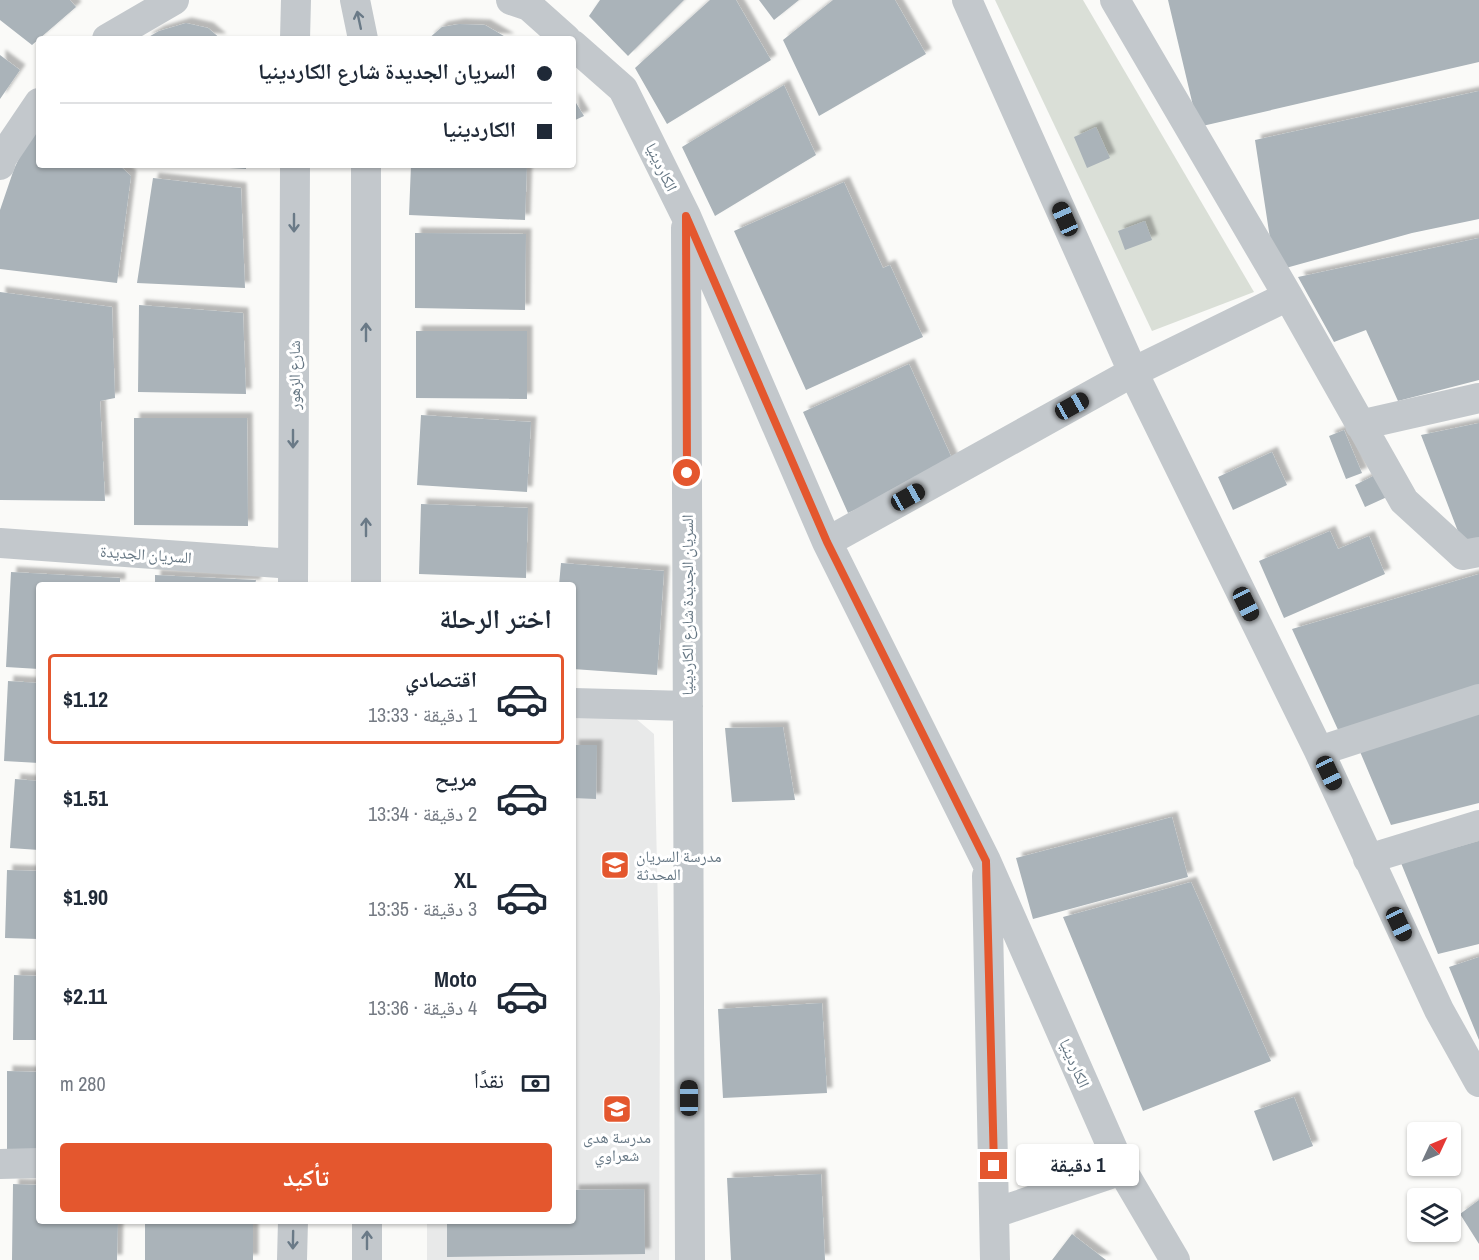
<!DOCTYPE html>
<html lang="ar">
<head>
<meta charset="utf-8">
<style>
  :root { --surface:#fff; --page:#f6f6f7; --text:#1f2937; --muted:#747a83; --line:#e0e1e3; --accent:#e4572e }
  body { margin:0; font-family:"Archivo Narrow","Noto Naskh Arabic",sans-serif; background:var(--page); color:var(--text); direction:rtl; height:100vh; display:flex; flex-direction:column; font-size:22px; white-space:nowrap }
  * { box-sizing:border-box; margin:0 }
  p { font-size:20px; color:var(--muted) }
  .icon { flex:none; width:33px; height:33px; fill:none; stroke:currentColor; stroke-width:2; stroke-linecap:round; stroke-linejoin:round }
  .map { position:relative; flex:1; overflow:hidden; direction:ltr }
  .panel { position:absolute; left:36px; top:582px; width:540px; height:642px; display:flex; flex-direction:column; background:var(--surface); border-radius:6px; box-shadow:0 2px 4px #0004; direction:rtl }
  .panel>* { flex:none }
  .top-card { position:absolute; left:36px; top:36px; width:540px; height:132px; border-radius:6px; box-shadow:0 2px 4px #0004; direction:rtl; display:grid; align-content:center; height:132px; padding:0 24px; background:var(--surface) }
  .needle { width:39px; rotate:46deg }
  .fabs { position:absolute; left:1407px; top:1122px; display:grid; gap:12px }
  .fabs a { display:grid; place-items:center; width:54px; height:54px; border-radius:6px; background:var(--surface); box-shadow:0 2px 4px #0004; font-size:30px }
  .end { position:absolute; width:27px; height:27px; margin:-14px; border:8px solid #e4572e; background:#fff; box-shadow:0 0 0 3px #fff }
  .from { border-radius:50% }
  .bubble { position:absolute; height:42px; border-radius:6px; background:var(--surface); box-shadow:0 2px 4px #0004; font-size:20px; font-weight:700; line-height:42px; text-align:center; direction:rtl }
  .car { position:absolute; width:18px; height:36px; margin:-18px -9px; border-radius:8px; box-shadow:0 0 4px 2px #0007; background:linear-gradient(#222 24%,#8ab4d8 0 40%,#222 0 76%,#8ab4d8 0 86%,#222 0) }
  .top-card b { display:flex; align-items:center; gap:21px; height:57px; font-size:22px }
  .top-card b+b { border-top:2px solid var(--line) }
  .top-card i { width:15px; height:15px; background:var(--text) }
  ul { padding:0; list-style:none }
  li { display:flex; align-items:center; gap:18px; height:90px; margin:0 12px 9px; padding:0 12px; border:3px solid transparent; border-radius:6px }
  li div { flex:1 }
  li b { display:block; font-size:22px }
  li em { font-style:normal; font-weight:700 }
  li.active { border-color:var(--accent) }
  li>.icon { width:54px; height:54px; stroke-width:1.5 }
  h2 { padding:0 24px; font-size:27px; line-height:72px }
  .pay { display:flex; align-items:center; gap:15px; height:66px; padding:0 24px; font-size:22px }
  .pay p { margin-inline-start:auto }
  .cta { display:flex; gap:12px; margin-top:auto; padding:12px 24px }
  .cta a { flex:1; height:69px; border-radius:6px; background:var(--accent); color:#fff; font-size:24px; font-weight:700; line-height:69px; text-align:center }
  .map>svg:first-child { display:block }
  .built { fill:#e8e9e9 }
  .green { fill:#dadfd7 }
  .building { fill:#aab3b9; filter:url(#shadow) }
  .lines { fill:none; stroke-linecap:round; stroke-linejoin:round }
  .minor { stroke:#c3c8cc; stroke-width:30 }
  .oneway { stroke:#6a7a87 }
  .route { stroke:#e4572e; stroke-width:8 }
  .labels { text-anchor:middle; stroke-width:6; stroke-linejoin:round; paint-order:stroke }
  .street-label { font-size:16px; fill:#657683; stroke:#fff }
  .poi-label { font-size:16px; fill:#657683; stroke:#fff; text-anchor:start }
</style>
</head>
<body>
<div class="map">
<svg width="1479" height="1260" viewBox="0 0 1479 1260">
  <defs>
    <filter id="shadow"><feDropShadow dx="5.5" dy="-5.5" stdDeviation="1.5" flood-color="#0004"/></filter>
  </defs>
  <rect width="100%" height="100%" fill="#fafaf8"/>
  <path class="built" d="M634 717 654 734 660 997 659 1260H427V1221H573V718Z"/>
  <path class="green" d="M995 0H1083L1254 292 1152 331Z"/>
  <path class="building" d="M0 0H70L76 7 32 45 0 20Z
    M600 0H684L628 56 589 16Z
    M710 0H736L771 60 667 124 635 68Z
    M759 0H799L774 20Z
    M833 0H895L926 54 819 116 783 40Z
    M1168 0H1479V62L1198 127Z
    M186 23 208 28 221 39H145L159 31Z
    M459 24 485 25 509 39H428L442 27Z
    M0 55 20 70 0 99Z
    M784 85 816 155 715 216 682 147Z
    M1479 91V219L1412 233 1275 271 1255 140Z
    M573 98 584 116 573 121Z
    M39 121V165H119L131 176 117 283 0 269V210L14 169 32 131Z
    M1096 127 1110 158 1087 168 1074 137Z
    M213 165H246V169L213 167Z
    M411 165H527L525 220 409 215Z
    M153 178 241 188 245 288 137 283Z
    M844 182 883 268 890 265 923 337 806 390 734 231Z
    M1145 221 1152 240 1125 250 1118 231Z
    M415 233 526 234 525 310 415 308Z
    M1479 238V380L1398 401 1366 330 1334 342 1298 277Z
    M0 292 112 307 115 398 100 401 105 501 0 500Z
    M139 305 243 313 246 394 138 392Z
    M416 331H527V399L416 398Z
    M909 364 955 465 848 513 803 412Z
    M421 415 531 422 527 492 417 485Z
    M134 418H247L248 526 134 525Z
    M1479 423V544L1464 547 1421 435Z
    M1344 430 1362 473 1346 479 1329 436Z
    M1272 452 1287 485 1233 510 1218 477Z
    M1377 474 1387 497 1365 507 1355 485Z
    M421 504 528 508 526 578 419 574Z
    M1330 531 1338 549 1369 536 1385 574 1284 618 1259 561Z
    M561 563 664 571 657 675 573 669V585H559Z
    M11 572 120 578V585H39V669L6 667Z
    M1479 574V685L1339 732 1292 629Z
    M155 575 256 580 255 585H155Z
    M8 681 39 683V763L4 761Z
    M1479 710V803L1391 825 1358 747Z
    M783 727 795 800 732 802 725 728Z
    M573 745H597L596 799 573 798Z
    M15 779 39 781V850L10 848Z
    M1172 817 1188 877 1033 919 1016 858Z
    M1479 841V944L1438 954 1401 863Z
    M7 870 39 871V939L5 938Z
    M1191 882 1271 1061 1143 1111 1063 917Z
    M1479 957V1040L1449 967Z
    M14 975 39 976V1040H13Z
    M822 1003 827 1093 723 1098 718 1009Z
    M7 1071 39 1072V1152H7Z
    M1294 1097 1313 1146 1273 1161 1254 1111Z
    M821 1174 825 1260H731L727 1178Z
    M13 1184 39 1185V1221H118L117 1260H12Z
    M644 1189 645 1254 447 1257V1221H573V1190Z
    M1479 1200V1244L1460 1214Z
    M145 1221H253V1260H145Z
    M1072 1234 1106 1260H1052Z"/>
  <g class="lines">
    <path class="minor" d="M355 0 363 39
      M511 0 529 6 566 39
      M967 0 1133 372 1319 751 1439 1010 1479 1082
      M1115 0 1288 296 1404 501 1463 555 1479 552
      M107 39 174 0
      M295 39 296 0
      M573 45 623 89 686 216 827 542 986 861 1122 1170 1175 1260
      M0 165 2 158 39 103
      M366 165V585
      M686 228 690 1260
      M1360 425 1479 398
      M827 542 1133 372 1288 296
      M0 543 293 564
      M293 585 295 165
      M573 703 688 706
      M1319 751 1479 699
      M1368 859 1479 825
      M987 876 995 1260
      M0 1164 39 1163
      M995 1213 1122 1170
      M367 1221V1260
      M292 1260 293 1221"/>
  </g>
  <defs><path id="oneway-shaft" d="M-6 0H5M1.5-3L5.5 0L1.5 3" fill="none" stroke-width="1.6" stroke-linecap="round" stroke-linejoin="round" transform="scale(1.5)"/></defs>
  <g class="oneway">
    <use href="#oneway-shaft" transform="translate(359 20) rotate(-102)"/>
    <use href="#oneway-shaft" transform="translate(294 223) rotate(90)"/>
    <use href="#oneway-shaft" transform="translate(366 332) rotate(-90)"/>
    <use href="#oneway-shaft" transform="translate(293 439) rotate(90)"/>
    <use href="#oneway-shaft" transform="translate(366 527) rotate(-90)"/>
    <use href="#oneway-shaft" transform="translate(293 1240) rotate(91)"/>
    <use href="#oneway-shaft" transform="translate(367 1240) rotate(-90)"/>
  </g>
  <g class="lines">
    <path class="route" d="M687 473 686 216 827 542 986 861 994 1166"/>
  </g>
  <defs>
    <g id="school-square" transform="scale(1.5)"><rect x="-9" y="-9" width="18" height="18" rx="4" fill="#e4572e" stroke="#fff"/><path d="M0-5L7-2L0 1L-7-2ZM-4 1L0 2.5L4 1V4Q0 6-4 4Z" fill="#fff"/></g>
  </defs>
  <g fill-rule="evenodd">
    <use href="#school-square" x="615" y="865"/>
    <use href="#school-square" x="617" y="1109"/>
  </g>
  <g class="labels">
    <g class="street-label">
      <text transform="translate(662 167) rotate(64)" y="6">الكاردينيا</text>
      <text transform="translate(294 375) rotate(-90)" y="6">شارع الزهور</text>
      <text transform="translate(146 554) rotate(4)" y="6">السريان الجديدة</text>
      <text transform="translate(687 605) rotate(-90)" y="6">السريان الجديدة شارع الكاردينيا</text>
      <text transform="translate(1075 1063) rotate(66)" y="6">الكاردينيا</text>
    </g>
    <g class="poi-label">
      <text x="636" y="862">مدرسة السريان<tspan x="636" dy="18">المحدثة</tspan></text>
      <text x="617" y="1143" text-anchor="middle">مدرسة هدى<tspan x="617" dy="18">شعراوي</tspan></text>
    </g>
  </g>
</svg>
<div class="fabs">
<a><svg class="needle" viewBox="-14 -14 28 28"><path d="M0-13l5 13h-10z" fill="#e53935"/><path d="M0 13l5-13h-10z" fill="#747a83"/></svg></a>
<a><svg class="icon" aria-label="layers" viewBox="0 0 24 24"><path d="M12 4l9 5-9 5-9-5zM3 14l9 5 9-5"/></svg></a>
</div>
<i class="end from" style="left:687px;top:473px"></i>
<i class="end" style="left:994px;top:1166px"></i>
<div class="bubble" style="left:1016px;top:1144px;width:123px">1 دقيقة</div>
<i class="car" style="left:1065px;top:219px;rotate:336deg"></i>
<i class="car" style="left:1072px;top:406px;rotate:61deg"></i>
<i class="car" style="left:908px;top:497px;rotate:61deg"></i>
<i class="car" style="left:1246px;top:604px;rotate:154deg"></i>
<i class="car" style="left:1329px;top:773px;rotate:155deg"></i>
<i class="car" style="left:1399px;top:924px;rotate:155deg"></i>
<i class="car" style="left:689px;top:1098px;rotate:0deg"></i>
<div class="top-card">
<b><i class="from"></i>السريان الجديدة شارع الكاردينيا</b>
<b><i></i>الكاردينيا</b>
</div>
<section class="panel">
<h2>اختر الرحلة</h2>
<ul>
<li class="active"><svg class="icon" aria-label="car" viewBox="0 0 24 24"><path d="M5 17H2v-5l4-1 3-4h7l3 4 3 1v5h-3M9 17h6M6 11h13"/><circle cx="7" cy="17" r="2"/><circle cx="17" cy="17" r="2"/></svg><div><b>اقتصادي</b><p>1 دقيقة · 13:33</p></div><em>$1.12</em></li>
<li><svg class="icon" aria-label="car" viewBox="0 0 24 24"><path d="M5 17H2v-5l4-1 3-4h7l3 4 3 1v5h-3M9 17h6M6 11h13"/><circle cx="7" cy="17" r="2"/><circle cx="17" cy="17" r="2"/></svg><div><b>مريح</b><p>2 دقيقة · 13:34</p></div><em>$1.51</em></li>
<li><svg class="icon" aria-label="car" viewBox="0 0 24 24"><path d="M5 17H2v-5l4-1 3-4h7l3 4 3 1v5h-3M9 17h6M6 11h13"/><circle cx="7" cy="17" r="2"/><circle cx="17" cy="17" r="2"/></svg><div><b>XL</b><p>3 دقيقة · 13:35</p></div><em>$1.90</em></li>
<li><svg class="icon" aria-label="car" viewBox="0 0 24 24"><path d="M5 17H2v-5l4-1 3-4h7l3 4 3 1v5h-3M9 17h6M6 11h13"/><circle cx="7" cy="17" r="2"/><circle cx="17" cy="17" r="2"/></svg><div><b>Moto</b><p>4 دقيقة · 13:36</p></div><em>$2.11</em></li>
</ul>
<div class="pay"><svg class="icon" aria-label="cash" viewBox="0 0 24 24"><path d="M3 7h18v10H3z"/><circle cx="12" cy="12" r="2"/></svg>نقدًا<p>280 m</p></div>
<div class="cta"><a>تأكيد</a></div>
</section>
</div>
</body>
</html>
